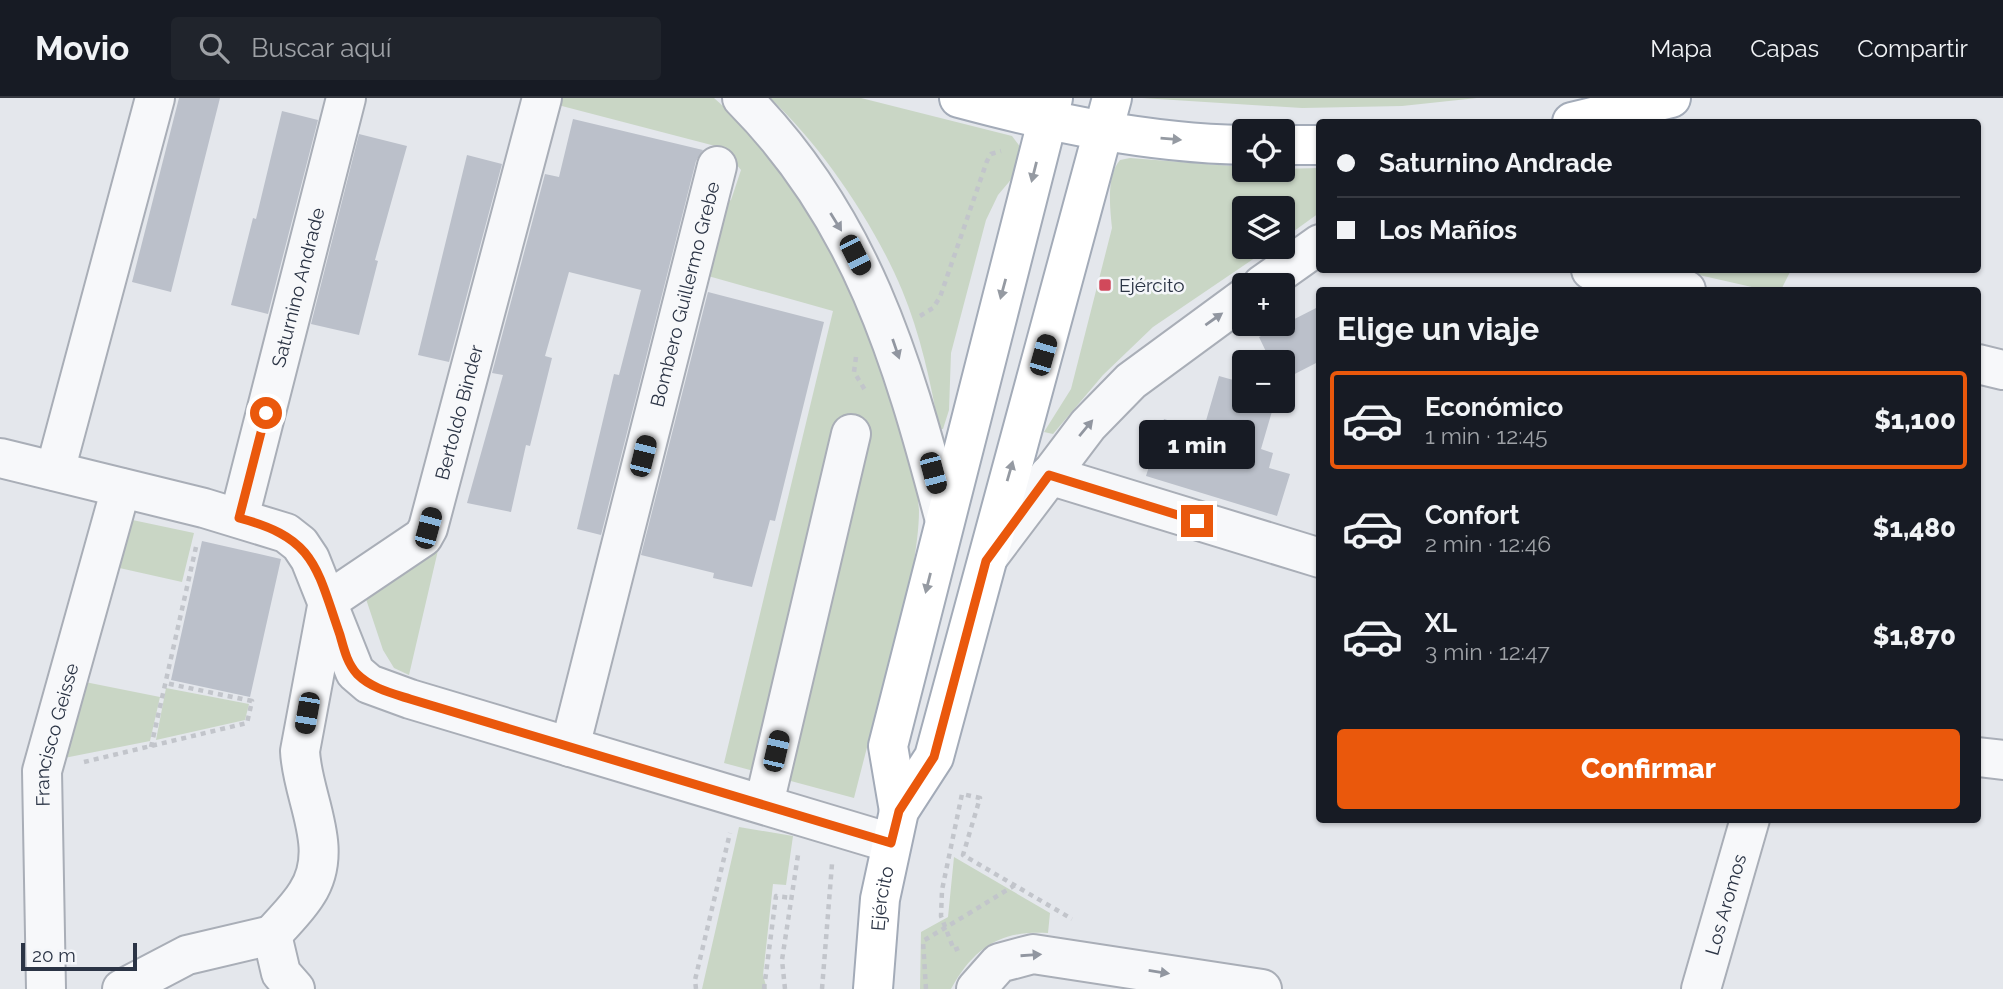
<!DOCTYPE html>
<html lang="es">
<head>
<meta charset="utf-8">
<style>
  :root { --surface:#171b24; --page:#20242c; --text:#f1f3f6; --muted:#9ea1a6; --line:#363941; --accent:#ea580c }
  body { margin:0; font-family:Raleway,sans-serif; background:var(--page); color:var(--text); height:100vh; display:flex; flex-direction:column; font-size:26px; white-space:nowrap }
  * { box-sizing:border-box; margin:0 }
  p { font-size:23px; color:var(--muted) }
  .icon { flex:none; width:38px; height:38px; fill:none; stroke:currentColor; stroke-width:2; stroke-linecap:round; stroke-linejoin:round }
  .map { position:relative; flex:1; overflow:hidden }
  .drawer { position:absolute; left:1316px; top:189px; width:665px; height:536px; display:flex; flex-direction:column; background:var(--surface); border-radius:7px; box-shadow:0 2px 5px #0004 }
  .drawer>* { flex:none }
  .top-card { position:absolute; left:1316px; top:21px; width:665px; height:154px; border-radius:7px; box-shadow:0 2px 5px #0004; display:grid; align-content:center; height:154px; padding:0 21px; background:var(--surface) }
  .buttons { position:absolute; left:1232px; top:21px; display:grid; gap:14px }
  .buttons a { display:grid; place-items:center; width:63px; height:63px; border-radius:7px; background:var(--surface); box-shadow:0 2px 5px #0004; font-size:35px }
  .scale { position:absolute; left:21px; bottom:18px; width:116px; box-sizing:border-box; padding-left:7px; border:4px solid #2b3445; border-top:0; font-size:19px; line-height:24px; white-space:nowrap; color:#2b3445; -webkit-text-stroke:5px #f4f6f9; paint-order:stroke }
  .end { position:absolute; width:32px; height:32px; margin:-16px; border:9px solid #ea580c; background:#fff; box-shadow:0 0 0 4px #fff }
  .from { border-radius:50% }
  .bubble { position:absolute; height:49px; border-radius:7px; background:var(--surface); box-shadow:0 2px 5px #0004; font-size:23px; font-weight:800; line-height:49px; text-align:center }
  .car { position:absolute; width:21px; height:42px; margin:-21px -10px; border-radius:9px; box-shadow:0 0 5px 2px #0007; background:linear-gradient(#222 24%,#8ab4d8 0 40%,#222 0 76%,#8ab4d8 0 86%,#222 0) }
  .top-card b { display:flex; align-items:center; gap:24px; height:66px; font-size:26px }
  .top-card b+b { border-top:2px solid var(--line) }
  .top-card i { width:18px; height:18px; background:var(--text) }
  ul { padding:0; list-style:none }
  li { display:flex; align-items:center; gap:21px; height:98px; margin:0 14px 10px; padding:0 7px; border:4px solid transparent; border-radius:7px }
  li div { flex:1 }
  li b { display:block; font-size:26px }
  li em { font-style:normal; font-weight:800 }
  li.on { border-color:var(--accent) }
  li>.icon { width:63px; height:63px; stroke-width:1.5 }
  h2 { padding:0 21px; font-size:32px; line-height:84px }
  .button { display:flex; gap:14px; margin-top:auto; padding:14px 21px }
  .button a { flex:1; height:80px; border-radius:7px; background:var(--accent); color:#fff; font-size:28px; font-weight:800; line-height:80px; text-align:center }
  header { display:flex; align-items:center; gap:42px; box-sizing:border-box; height:98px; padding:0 35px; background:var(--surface); border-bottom:2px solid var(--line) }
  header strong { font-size:33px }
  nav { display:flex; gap:38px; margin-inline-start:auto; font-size:24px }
  .search { width:490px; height:63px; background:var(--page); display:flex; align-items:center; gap:18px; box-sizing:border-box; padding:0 24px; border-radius:7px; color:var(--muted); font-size:26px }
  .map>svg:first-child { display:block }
  .green { fill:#c9d6c5 }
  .building { fill:#bbc0ca }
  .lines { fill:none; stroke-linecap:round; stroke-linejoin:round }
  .minor-casing { stroke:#a9aeb7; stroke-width:42 }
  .major-casing { stroke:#a3abb8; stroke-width:42 }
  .path { stroke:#c2c5cb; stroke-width:4.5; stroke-dasharray:5 5; stroke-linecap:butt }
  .minor { stroke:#f7f8fa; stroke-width:38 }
  .major { stroke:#fff; stroke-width:38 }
  .path-bridge { stroke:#c2c5cb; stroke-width:4.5; stroke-dasharray:5 5; stroke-linecap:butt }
  .oneway { fill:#959aa2 }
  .oneway2 { fill:#9196a0 }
  .route { stroke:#ea580c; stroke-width:9 }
  .poi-dot { fill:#d1495b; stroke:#f4f6f9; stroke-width:2.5 }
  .labels { text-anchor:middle; stroke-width:5; stroke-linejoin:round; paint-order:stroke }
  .poi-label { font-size:19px; fill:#2b3445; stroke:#f4f6f9; text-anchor:start }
  .street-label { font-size:19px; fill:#2b3445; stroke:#f4f6f9 }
</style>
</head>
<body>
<header>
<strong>Movio</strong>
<div class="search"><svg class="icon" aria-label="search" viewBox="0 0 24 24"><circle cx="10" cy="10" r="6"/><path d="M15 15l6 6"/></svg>Buscar aquí</div>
<nav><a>Mapa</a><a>Capas</a><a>Compartir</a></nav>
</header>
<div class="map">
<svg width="2003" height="891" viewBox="0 0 2003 891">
  <rect width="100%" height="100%" fill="#e4e7ec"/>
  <path class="green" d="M559 0H714C772 49 837 152 865 223 876 253 884 284 894 314 904 345 917 379 919 412 919 431 916 450 913 470L854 700 724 665 833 213 701 176 714 110 731 102 741 72 723 50 558 7Z
    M770 0H861L1012 38 1021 50 1014 78 998 97 986 122 951 255 949 312 943 331H939C931 285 920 235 902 192 875 127 821 47 770 0Z
    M1142 0H1477L1402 8 1302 10Z
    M1130 60 1244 69V72L1319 70V115L1283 141V110H1244V149H1271L1153 229 1103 277 1053 336 1044 334 1071 291 1112 130C1110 110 1106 78 1120 62Z
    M1677 172H1791L1781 192H1765Z
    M123 420 194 435 182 484 106 467Z
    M439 448 409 577 394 570 383 552 364 495Z
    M75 582 160 599 150 643 54 662Z
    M166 590 249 606 245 622 156 642Z
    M739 729 793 738 786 787 773 786 763 877 767 891H702Z
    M954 759 1050 815 1048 835C1001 832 974 849 951 891H920L921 834 948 819Z"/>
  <path class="building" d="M179 0H220L171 194 132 184Z
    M282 13 318 22 268 216 231 207 253 120 256 121Z
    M573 21 703 52 696 63 601 437 577 431 614 276 619 277 641 192 569 174 545 258 552 260 530 348 526 347 511 414 467 405 503 277 492 275 545 76 559 79Z
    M359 36 407 48 375 162 378 163 359 237 311 226Z
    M467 57 502 66 449 264 418 257Z
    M708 194 824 224 775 423 770 422 752 489 713 480 714 475 641 457Z
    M1320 208V263L1283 282V264H1271L1259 239Z
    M1219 278 1244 285V303H1275L1261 351 1273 355 1269 370 1290 376 1277 418 1146 378 1164 321 1203 333Z
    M202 443 281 461 250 599 171 582Z"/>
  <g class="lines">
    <g class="minor-casing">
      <g id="minor">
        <path d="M742 0C861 120 902 260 944 419"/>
        <path d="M1591 172 1686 192"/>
        <path d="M1262 187 1320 146"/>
        <path d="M1978 266 2003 272"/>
        <path d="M0 360 204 410 286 435 300 446 310 461 355 574 369 586 410 601 891 745"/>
        <path d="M55 373 155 0"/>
        <path d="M1049 377 1320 460"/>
        <path id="s1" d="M239 420 346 0"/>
        <path d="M989 458 1088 327 1131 283 1244 200"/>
        <path id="s2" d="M570 649 717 68"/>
        <path d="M1978 659 2003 662"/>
        <path d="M764 706 851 336"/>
        <path id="s3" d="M272 837C284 823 298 810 307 795 336 750 302 700 300 653L328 503 423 439 428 430 542 0"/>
        <path d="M272 837 281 875 295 891"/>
        <path id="s4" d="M46 891 42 673 121 390"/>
        <path d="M122 891 187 857 272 837"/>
        <path d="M976 891 999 865 1033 856 1262 891"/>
        <path id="s5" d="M1701 891 1750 721"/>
      </g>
    </g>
    <g class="major-casing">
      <g id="major">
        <path d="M959 0C1052 25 1147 45 1244 47"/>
        <path d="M1572 24 1671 0"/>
        <path d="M1283 47H1320"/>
        <path d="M899 713 888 648 1053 0"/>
        <path id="s6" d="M873 891 880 801 899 713 934 659 1112 0"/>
      </g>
    </g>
    <path class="path" d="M920 218 933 210 940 199 987 63 991 56 1001 53
      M856 259 854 274 865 292
      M151 649 196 449
      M84 664 247 625 252 603 165 585
      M968 816 1015 787
      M959 850 954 852 941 818 942 792 962 696 980 700 963 757 1072 821
      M696 891 695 882 730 735
      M764 891 776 798 792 800
      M785 891 782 862 798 757
      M822 891 832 766"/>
    <use href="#minor" class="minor"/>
    <use href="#major" class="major"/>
    <path class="path-bridge" d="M926 891 923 843 968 816"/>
  </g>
  <defs><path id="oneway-solid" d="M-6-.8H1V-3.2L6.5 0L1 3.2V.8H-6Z" transform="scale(1.75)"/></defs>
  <g class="oneway">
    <use href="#oneway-solid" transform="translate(1171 41) rotate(5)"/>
    <use href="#oneway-solid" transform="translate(1034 74) rotate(104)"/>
    <use href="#oneway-solid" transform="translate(1003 191) rotate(105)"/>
    <use href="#oneway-solid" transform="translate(1010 373) rotate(-74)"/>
    <use href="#oneway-solid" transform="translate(928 485) rotate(104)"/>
  </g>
  <g class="oneway2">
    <use href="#oneway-solid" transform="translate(836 124) rotate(58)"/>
    <use href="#oneway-solid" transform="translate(1214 221) rotate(-35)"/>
    <use href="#oneway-solid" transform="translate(896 251) rotate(71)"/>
    <use href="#oneway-solid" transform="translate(1086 330) rotate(-50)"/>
    <use href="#oneway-solid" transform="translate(1031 857) rotate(-4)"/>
    <use href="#oneway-solid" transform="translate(1159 874) rotate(9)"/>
  </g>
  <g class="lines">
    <path class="route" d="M266 315 239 420C315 440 316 468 340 537 344 551 347 565 357 576 371 590 391 595 410 601L891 745 899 713 934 659 986 463 1049 377 1197 423"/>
  </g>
  <rect class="poi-dot" x="1098" y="180" width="14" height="14" rx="3.5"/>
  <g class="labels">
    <g class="poi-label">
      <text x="1119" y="194">Ejército</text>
    </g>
    <g class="street-label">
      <text dy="7" stroke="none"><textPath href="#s1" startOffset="238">Saturnino Andrade</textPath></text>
      <text dy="7" stroke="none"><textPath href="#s2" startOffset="467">Bombero Guillermo Grebe</textPath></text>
      <text dy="7" stroke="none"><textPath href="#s3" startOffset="598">Bertoldo Binder</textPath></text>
      <text dy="7" stroke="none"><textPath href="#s4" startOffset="256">Francisco Geisse</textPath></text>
      <text dy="7" stroke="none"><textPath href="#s6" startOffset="91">Ejército</textPath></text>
      <text dy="7" stroke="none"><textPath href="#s5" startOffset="88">Los Aromos</textPath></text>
    </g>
  </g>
</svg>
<div class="buttons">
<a><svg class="icon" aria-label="locate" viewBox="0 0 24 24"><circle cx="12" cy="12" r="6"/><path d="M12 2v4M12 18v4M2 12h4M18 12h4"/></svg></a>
<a><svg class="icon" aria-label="layers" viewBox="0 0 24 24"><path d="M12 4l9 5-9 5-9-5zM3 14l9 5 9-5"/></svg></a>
<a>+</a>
<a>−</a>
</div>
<div class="scale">20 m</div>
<i class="end from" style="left:266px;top:315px"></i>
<i class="end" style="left:1197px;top:423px"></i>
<div class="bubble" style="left:1139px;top:322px;width:116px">1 min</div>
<i class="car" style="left:855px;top:157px;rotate:153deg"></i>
<i class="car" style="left:1043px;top:257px;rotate:16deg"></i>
<i class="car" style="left:643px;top:358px;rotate:14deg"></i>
<i class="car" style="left:933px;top:375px;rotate:165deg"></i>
<i class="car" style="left:428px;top:430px;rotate:15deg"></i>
<i class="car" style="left:307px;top:615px;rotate:190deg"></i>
<i class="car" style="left:776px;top:653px;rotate:13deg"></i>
<div class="top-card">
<b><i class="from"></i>Saturnino Andrade</b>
<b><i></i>Los Mañíos</b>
</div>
<section class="drawer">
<h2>Elige un viaje</h2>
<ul>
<li class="on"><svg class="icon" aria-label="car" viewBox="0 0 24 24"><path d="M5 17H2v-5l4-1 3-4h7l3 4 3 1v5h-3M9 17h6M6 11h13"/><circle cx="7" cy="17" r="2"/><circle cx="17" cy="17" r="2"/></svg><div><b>Económico</b><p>1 min · 12:45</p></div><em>$1,100</em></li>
<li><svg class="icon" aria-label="car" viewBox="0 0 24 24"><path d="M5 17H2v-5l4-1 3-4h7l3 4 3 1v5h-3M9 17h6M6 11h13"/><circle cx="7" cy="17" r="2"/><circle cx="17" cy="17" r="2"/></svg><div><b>Confort</b><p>2 min · 12:46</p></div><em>$1,480</em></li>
<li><svg class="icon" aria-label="car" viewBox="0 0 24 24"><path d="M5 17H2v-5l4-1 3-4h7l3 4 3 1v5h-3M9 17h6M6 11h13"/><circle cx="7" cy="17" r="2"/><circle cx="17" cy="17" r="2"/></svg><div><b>XL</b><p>3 min · 12:47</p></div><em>$1,870</em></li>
</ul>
<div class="button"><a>Confirmar</a></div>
</section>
</div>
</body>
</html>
